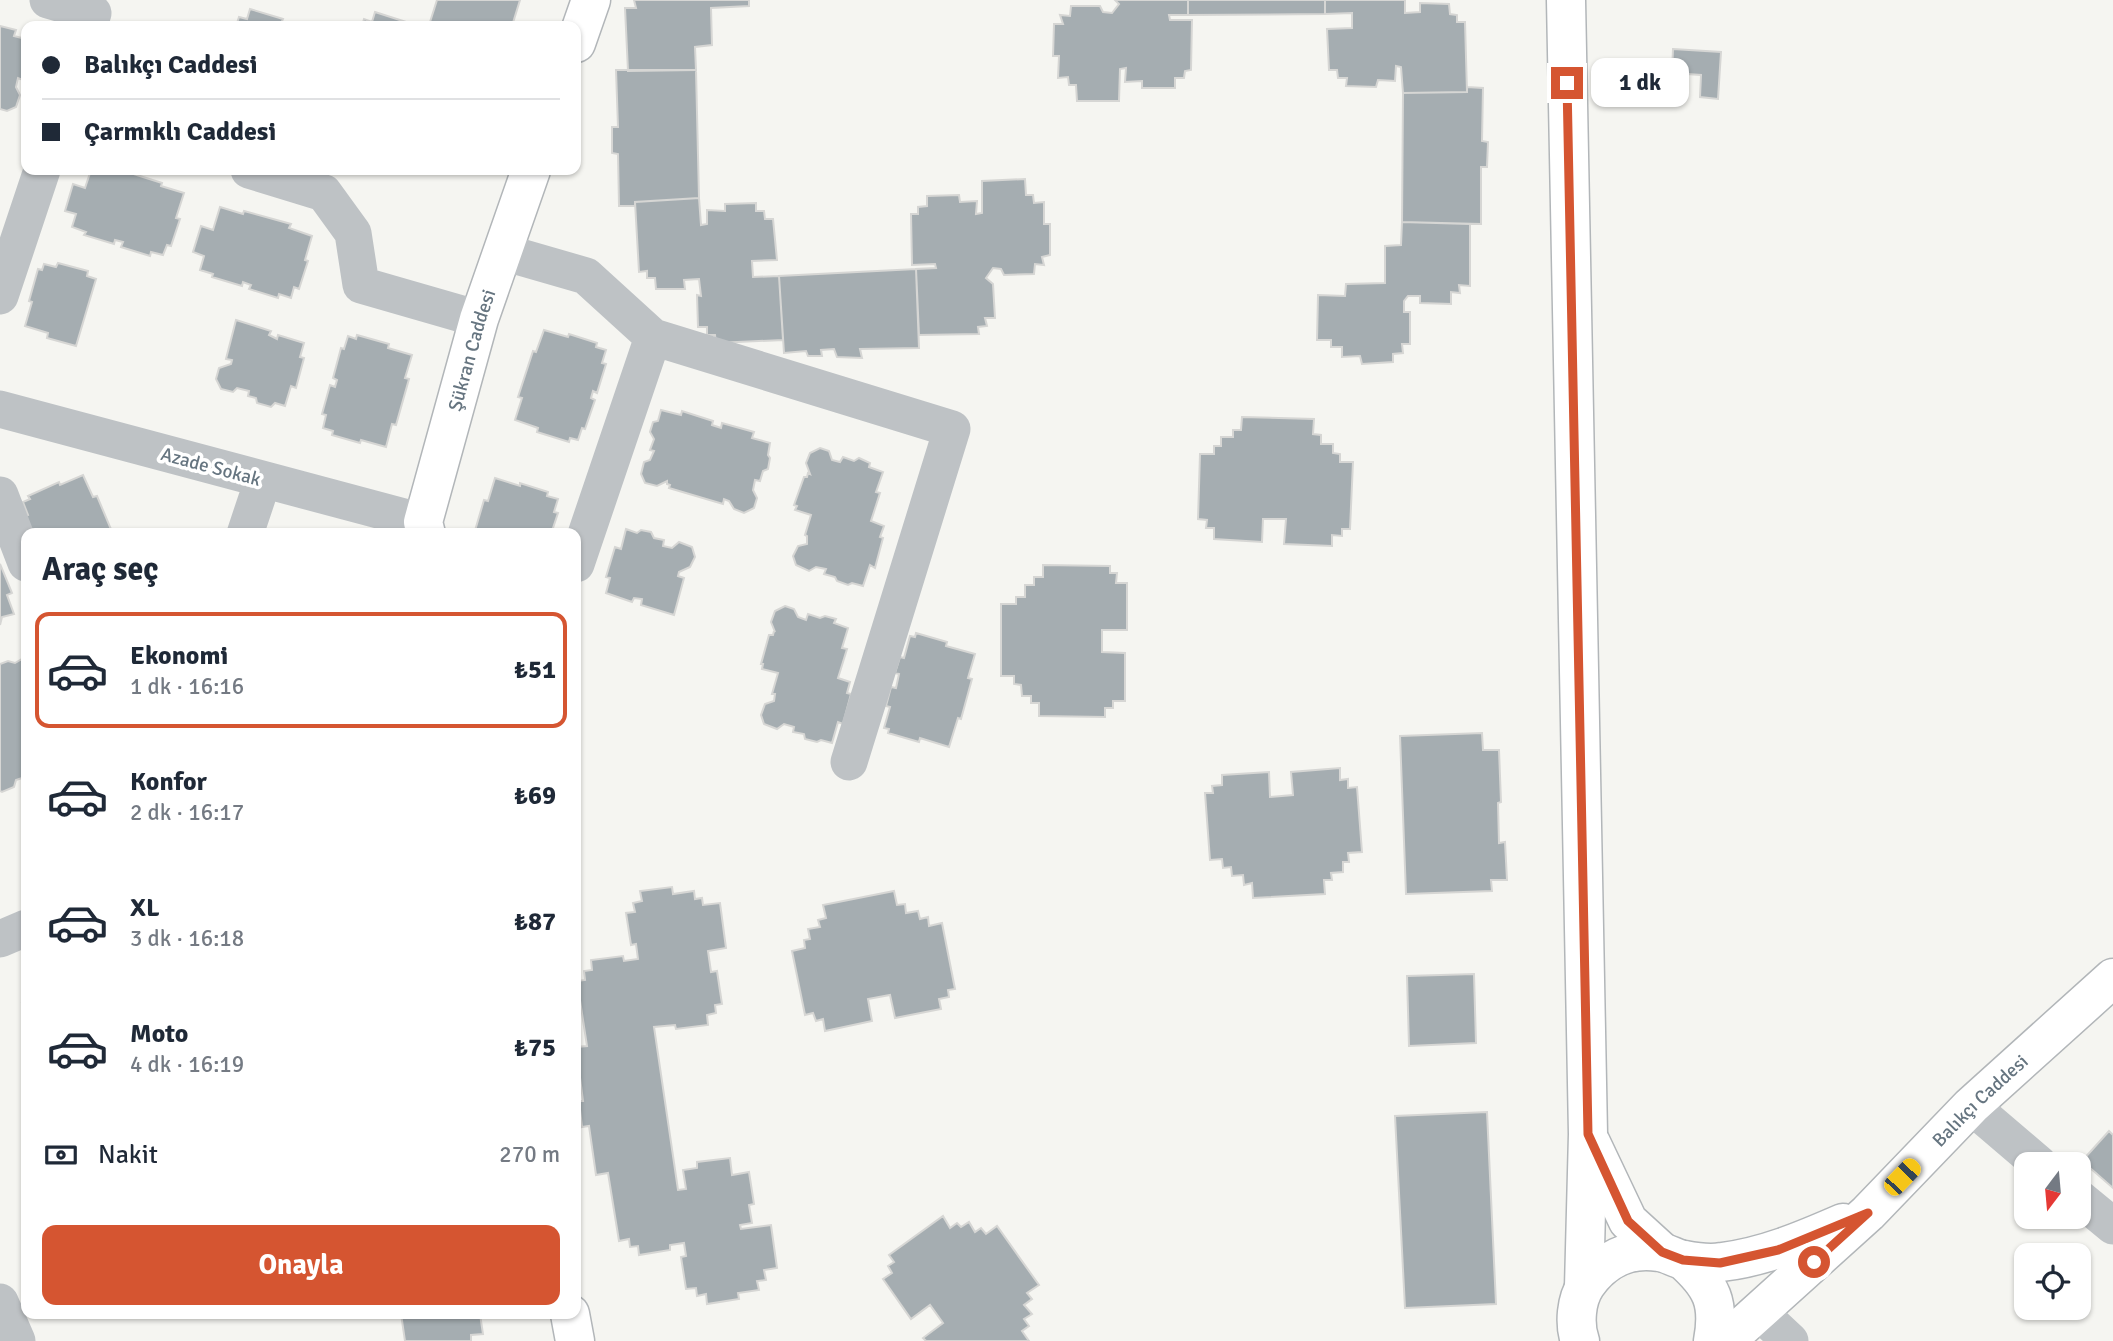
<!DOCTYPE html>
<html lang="tr">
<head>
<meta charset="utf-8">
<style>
  :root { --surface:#fff; --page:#f2f2f3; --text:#1f2937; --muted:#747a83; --line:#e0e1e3; --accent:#d55531 }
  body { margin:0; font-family:Signika,sans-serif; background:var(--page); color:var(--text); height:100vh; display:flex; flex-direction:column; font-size:26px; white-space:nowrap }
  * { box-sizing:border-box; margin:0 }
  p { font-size:23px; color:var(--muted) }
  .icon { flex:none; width:38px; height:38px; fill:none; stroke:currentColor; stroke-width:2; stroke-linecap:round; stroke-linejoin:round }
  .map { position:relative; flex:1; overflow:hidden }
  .side { position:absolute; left:21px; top:528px; width:560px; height:791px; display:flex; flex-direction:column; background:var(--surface); border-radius:14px; box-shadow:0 2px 5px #0004 }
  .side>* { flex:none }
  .hud { position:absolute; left:21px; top:21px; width:560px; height:154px; border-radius:14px; box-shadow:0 2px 5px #0004; display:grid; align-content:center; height:154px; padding:0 21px; background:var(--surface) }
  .needle { width:46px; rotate:196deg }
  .controls { position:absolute; left:2014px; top:1152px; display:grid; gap:14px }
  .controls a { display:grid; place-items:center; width:77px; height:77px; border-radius:14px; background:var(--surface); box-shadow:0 2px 5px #0004; font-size:35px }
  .end { position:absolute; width:32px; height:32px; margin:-16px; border:9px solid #d55531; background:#fff; box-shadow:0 0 0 4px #fff }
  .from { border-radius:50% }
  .bubble { position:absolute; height:49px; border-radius:14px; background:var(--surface); box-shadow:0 2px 5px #0004; font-size:23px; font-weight:800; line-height:49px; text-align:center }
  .car { position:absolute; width:21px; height:42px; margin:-21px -10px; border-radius:9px; box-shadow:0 0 5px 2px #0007; background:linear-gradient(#f5c518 24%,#345 0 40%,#f5c518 0 76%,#345 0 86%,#f5c518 0) }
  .hud b { display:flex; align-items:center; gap:24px; height:66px; font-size:26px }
  .hud b+b { border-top:2px solid var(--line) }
  .hud i { width:18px; height:18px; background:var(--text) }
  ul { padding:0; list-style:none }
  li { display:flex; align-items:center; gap:21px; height:116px; margin:0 14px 10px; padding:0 7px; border:4px solid transparent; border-radius:14px }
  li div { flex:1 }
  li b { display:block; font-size:26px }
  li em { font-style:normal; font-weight:800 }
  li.active { border-color:var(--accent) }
  li>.icon { width:63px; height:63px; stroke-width:1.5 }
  h2 { padding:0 21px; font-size:32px; line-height:84px }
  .pay { display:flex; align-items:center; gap:18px; height:77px; padding:0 21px; font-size:26px }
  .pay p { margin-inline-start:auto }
  .button { display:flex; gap:14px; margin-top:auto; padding:14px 21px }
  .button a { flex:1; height:80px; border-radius:14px; background:var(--accent); color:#fff; font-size:28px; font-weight:800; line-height:80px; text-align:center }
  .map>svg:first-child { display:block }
  .building { fill:#a5adb1; stroke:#d6d6d4; stroke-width:2 }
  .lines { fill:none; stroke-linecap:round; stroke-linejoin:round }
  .major-casing { stroke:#b2b6b9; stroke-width:41 }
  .minor { stroke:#bec2c5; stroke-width:37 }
  .major { stroke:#fff; stroke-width:38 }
  .route { stroke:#d55531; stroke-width:9 }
  .labels { text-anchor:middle; stroke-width:7; stroke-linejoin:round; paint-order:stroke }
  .street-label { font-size:19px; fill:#667580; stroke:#fff }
</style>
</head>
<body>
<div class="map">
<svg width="2113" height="1341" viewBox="0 0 2113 1341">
  <rect width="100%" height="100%" fill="#f5f5f1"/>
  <path class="building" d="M437 0H520L512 26H444L430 22Z
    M634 0H749V6L711 8 712 45 695 47 696 70 628 71 625 8H636Z
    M1115 0H1188V15H1169L1170 20H1192L1191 70 1185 71 1184 78H1175V88H1142V81L1125 82 1126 68 1120 69 1119 101H1077L1076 85H1069L1068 77 1058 78 1059 56H1053L1054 24H1063L1060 15 1070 16 1071 6H1100L1103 12 1112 13 1119 4Z
    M1188 0H1325V14L1188 15Z
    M1325 0H1405V13L1420 12V3L1449 4 1450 14 1457 15V22H1465L1467 92 1403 93 1401 67 1396 66 1395 81 1378 80 1376 87 1346 86 1347 78H1338L1337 70H1329L1327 29 1352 28V13L1325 14Z
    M250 9 283 19 280 26H229L230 22 237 23 239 17 247 19Z
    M375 12 406 22 405 26H362L364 19 372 22Z
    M0 26 16 30 14 36 26 39V71L23 80 18 78 16 87 20 95 16 107 7 111 0 109Z
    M1673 49 1721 52 1718 99 1700 97 1701 75 1672 73Z
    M616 70H696L699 198 635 202V206H619L618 154 612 153V127H618Z
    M1467 87 1483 88 1482 141 1488 142 1487 167H1481V224L1402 222 1403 93 1467 92Z
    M91 170H109L116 172V170H121L162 183 161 186 184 193 176 218 180 219 171 246 167 245 163 255 151 252 150 256 121 247 123 242 115 240 114 244 84 235 86 232 72 227 76 214 65 211 73 184 85 188Z
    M1025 179 1026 195H1033L1034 203 1044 202V224H1050V255L1042 257 1044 265 1035 264 1034 274 1004 275 1001 269 993 268 986 278 993 284 995 318H985L987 326 978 327 979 334 919 335 916 269 936 268 935 264 912 265 911 214H918V207L927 206V196L959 195 960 202 977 201 976 214 982 213V181Z
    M699 198 701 225 707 224V210L725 211V204L756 203V211H764L765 219H773L777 260 752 261 753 277 779 276 783 340 716 343 715 335H707V327H698L697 295 701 296 699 279 684 280 685 289H656L655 278H647V271L639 272 635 202Z
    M220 207 243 214 244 211 291 224 289 228 312 236 305 260 308 261 299 289 294 287 291 298 279 294 278 298 249 289 251 285 243 282 242 286 212 277 213 274 200 270 204 256 193 252 201 226 213 230Z
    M1402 222 1470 224V286L1459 285 1460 293 1451 292V304L1420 303V296H1408L1404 301V312H1410V344H1402L1403 353 1393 354V362L1362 364 1360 356 1342 357V347H1331V340H1317L1318 295 1345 296 1346 284 1385 283V246L1401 245Z
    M58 263 88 271 87 276 96 279 76 346 47 338 48 333 25 326 32 302 29 301 38 269 42 270 44 264 56 267Z
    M916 269 919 348 860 349 862 358 837 357 834 349 821 350 822 356H808L806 351 784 353 779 276Z
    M236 320 271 331 269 335 277 339 278 335 304 343 300 357 304 358 296 388 291 386 285 406 275 403 271 407 257 403 256 398 248 396 249 391 237 388 233 392 221 389 216 379 219 368 231 364 232 360 226 359Z
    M544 330 568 337 569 334 597 343 596 347 606 350 602 363 606 364 597 393 593 391 591 398 595 400 585 429 582 428 578 440 570 438 569 442 537 432 538 428 515 420 522 398 518 397 533 351 536 352Z
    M357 335 389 344 388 348 412 355 405 378 409 379 396 425 392 424 386 447 361 440 360 443 332 435 333 431 323 428 326 415 322 414 330 385 335 387 337 380 333 378 341 348 344 349 348 336 356 339Z
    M661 410 681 415 682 411 713 421 712 425 721 428 722 423 754 432 752 438 770 443 768 455 770 458 768 469 763 471 760 481 755 480 753 490 757 498 754 508 744 513 734 509 729 501 724 499 723 504 669 488 670 485 667 484V481L657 486 645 483 641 474 644 462 650 460 654 451 650 450 654 439 650 432 653 422 658 421Z
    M1242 417 1314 419 1313 434 1321 435V444H1333V453L1340 454V462H1353L1350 529H1342V536L1332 535V546L1284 544 1286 519H1263L1262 542 1214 539V528H1206L1207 520 1198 519 1200 454H1214V446H1221V437H1233V430H1241Z
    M820 448 829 451 832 460 840 462 843 457 854 461 859 458 870 463 869 467 883 472 876 492 880 493 871 521 884 526 880 537 883 538 875 568 870 565 863 586 852 583 848 585 837 581 835 577 824 574 826 569 816 567 809 571 796 565 793 556 798 546 807 544V536L805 535 811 515 795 510 797 506 794 505 804 477H807L808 473 810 474 806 463 810 453Z
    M83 475 93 497 97 496 113 534H31L23 517 28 515 23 502 30 499 28 496 59 482 60 485Z
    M495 478 520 486V483L548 492 547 496 558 499 554 512 558 513 551 534H474L484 500 488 501Z
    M626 529 637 533 641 530 651 532 654 538 664 540 663 546 672 548 679 542 692 547 695 557 690 567 679 572 678 576 684 578 674 615 641 605 642 599 634 598 632 602 606 593 610 578 606 577 615 547 621 549Z
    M0 564 12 593 7 595 14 614 2 617 0 625Z
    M1043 565 1110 566V573H1117L1116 583H1127V630H1102V652L1125 653V701H1113V708H1105V717L1039 716V703H1031V696H1022L1021 685 1014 684V676H1001V604H1016V597H1025V585H1034V577H1043Z
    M785 606 794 609 798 617 806 620 808 614 820 618 825 616 836 619 834 623 848 628 842 648 847 649 838 678 850 682 847 693 851 694 843 724 838 722 832 743 821 740 817 742 805 739 804 734 793 732 794 727 784 724 777 729 764 724 761 715 765 704 774 701 775 694H772L778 673 762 669 763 664H761L769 635H773L774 631 775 632 771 622 775 611Z
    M916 633 947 642 946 646 975 654 968 678 972 679 961 719 958 718 949 747 920 738 919 742 888 733 889 729 884 728 890 707 886 706 891 687 896 688 899 674 895 673 900 657 904 658 910 636 915 637Z
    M22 659 26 668V779L25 777 16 780 14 787 2 792 0 791V664L8 661 15 663Z
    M1482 733 1483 750H1499L1501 802 1498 803 1499 843 1505 842 1507 880H1491L1492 891 1406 894 1400 736Z
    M1340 768V780L1348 779V788L1357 787 1362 852 1348 853 1349 862H1343V872L1331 873 1332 880H1324L1325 894 1253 898 1252 883 1244 885 1243 875 1232 876 1231 867 1223 868 1222 859 1210 860 1205 793H1213L1212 786 1222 785V775L1269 772 1270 797 1293 795 1291 772Z
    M672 887 673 894 694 891 695 899 702 898 703 905 720 903 726 948 708 951 711 972 717 971 722 1004 715 1005 716 1013 707 1015 708 1025 676 1029 675 1025 654 1027 678 1190 686 1189 683 1170 697 1168V1162L730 1158 732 1175 749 1172 754 1204 749 1205 752 1223 740 1225 741 1229 771 1225 777 1268 764 1270 766 1280 757 1281 759 1290 738 1293 739 1299 707 1304 706 1294 697 1296 696 1288 686 1289 681 1257 686 1256 684 1243 670 1245V1250L639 1255 638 1246 630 1247 629 1239 619 1241 608 1173 596 1175 589 1126 582 1127 579 1101H583L576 1047 587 1046 577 981 585 980 584 971 592 970 591 960 623 956 624 961 638 959 636 944 631 945 626 913 635 912 633 903 642 901 640 891Z
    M894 891 897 905 905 904 906 913 918 911 920 919 928 917 929 926 942 923 955 989 948 990 949 997 939 999 941 1009 895 1018 890 995 868 999 872 1021 825 1031 823 1019 816 1021 813 1013 805 1015 792 951 805 948 804 940 810 939 808 929 820 927 818 920 826 918 823 905Z
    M1474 974 1476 1043 1409 1046 1407 976Z
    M22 1003H26V1029Z
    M1487 1112 1496 1304 1405 1308 1395 1116Z
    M2109 1131 2113 1135V1188L2082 1161Z
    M943 1216 950 1228 957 1223 961 1227 969 1222 975 1232 981 1228 986 1234 997 1226 1039 1285 1027 1293 1032 1299 1024 1305 1032 1314 1024 1319 1029 1326 1022 1331 1029 1341H926L923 1338 943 1323 930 1305 911 1319 883 1279 892 1273 888 1266 894 1262 889 1255Z
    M401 1314H480L483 1334 471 1335V1341H405Z"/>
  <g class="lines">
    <g class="major-casing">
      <g id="major">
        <path d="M1566 0 1588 1134 1584 1287"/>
        <path d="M576 43 591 0"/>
        <path id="s1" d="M426 534 423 522 479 319 531 170"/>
        <path d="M1591 1143 1628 1221 1662 1252"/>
        <path d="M1683 1260C1712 1286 1720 1303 1713 1341"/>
        <path d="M570 1314 575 1341"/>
        <path d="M1580 1341C1574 1324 1576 1300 1586 1285 1603 1260 1629 1247 1659 1252 1668 1253 1676 1259 1684 1260 1695 1262 1711 1264 1722 1262 1764 1257 1804 1240 1843 1223"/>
        <path id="s2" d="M1726 1341 1868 1213 1971 1106 2113 978"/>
      </g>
    </g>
    <path class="minor" d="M48 0 93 13 89 26
      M249 170 324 193 353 233 361 285 479 319
      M503 252 586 276 653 337 952 429 849 762
      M0 296 42 170
      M0 409 423 522
      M0 495 26 563
      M245 534 263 480
      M576 564 653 337
      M0 939 26 928
      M1971 1106 2039 1164
      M2079 1198 2113 1226
      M0 1302 17 1341
      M1759 1312 1790 1341"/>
    <use href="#major" class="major"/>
  </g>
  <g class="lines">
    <path class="route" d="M1567 83 1588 1134 1628 1221 1662 1252 1683 1260 1720 1263 1778 1250 1868 1213 1814 1262"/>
  </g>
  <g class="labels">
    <g class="street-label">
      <text dy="7" stroke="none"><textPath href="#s1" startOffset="191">Şükran Caddesi</textPath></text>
      <text transform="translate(211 466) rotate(15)" y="7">Azade Sokak</text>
      <text dy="7" stroke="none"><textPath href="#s2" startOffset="350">Balıkçı Caddesi</textPath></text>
    </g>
  </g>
</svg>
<div class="controls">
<a><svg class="needle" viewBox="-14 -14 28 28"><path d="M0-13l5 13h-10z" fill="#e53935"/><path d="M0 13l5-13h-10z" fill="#747a83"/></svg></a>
<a><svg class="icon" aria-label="locate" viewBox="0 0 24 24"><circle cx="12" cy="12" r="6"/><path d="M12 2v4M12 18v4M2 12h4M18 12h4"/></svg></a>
</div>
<i class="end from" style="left:1814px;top:1262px"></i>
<i class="end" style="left:1567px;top:83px"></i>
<div class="bubble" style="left:1591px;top:58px;width:98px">1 dk</div>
<i class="car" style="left:1902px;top:1177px;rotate:44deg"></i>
<div class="hud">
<b><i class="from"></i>Balıkçı Caddesi</b>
<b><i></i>Çarmıklı Caddesi</b>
</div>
<section class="side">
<h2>Araç seç</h2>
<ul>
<li class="active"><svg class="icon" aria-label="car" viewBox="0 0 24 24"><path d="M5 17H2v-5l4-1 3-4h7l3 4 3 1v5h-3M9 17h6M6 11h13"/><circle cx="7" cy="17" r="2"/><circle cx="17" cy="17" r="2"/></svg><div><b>Ekonomi</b><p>1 dk · 16:16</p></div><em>₺51</em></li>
<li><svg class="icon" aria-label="car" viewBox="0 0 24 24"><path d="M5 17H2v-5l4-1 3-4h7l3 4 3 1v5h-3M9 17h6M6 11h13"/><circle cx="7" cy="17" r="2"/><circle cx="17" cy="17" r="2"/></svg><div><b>Konfor</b><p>2 dk · 16:17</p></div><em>₺69</em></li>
<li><svg class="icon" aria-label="car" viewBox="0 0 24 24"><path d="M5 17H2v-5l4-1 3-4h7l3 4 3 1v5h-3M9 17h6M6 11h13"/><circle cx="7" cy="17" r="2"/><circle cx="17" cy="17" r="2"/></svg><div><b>XL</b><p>3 dk · 16:18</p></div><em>₺87</em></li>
<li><svg class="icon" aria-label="car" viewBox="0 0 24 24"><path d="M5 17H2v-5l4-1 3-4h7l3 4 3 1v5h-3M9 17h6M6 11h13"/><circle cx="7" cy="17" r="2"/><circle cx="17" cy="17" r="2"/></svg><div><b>Moto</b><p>4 dk · 16:19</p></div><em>₺75</em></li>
</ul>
<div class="pay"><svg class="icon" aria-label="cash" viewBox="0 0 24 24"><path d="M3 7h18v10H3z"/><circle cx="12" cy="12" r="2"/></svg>Nakit<p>270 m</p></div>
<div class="button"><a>Onayla</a></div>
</section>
</div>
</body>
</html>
